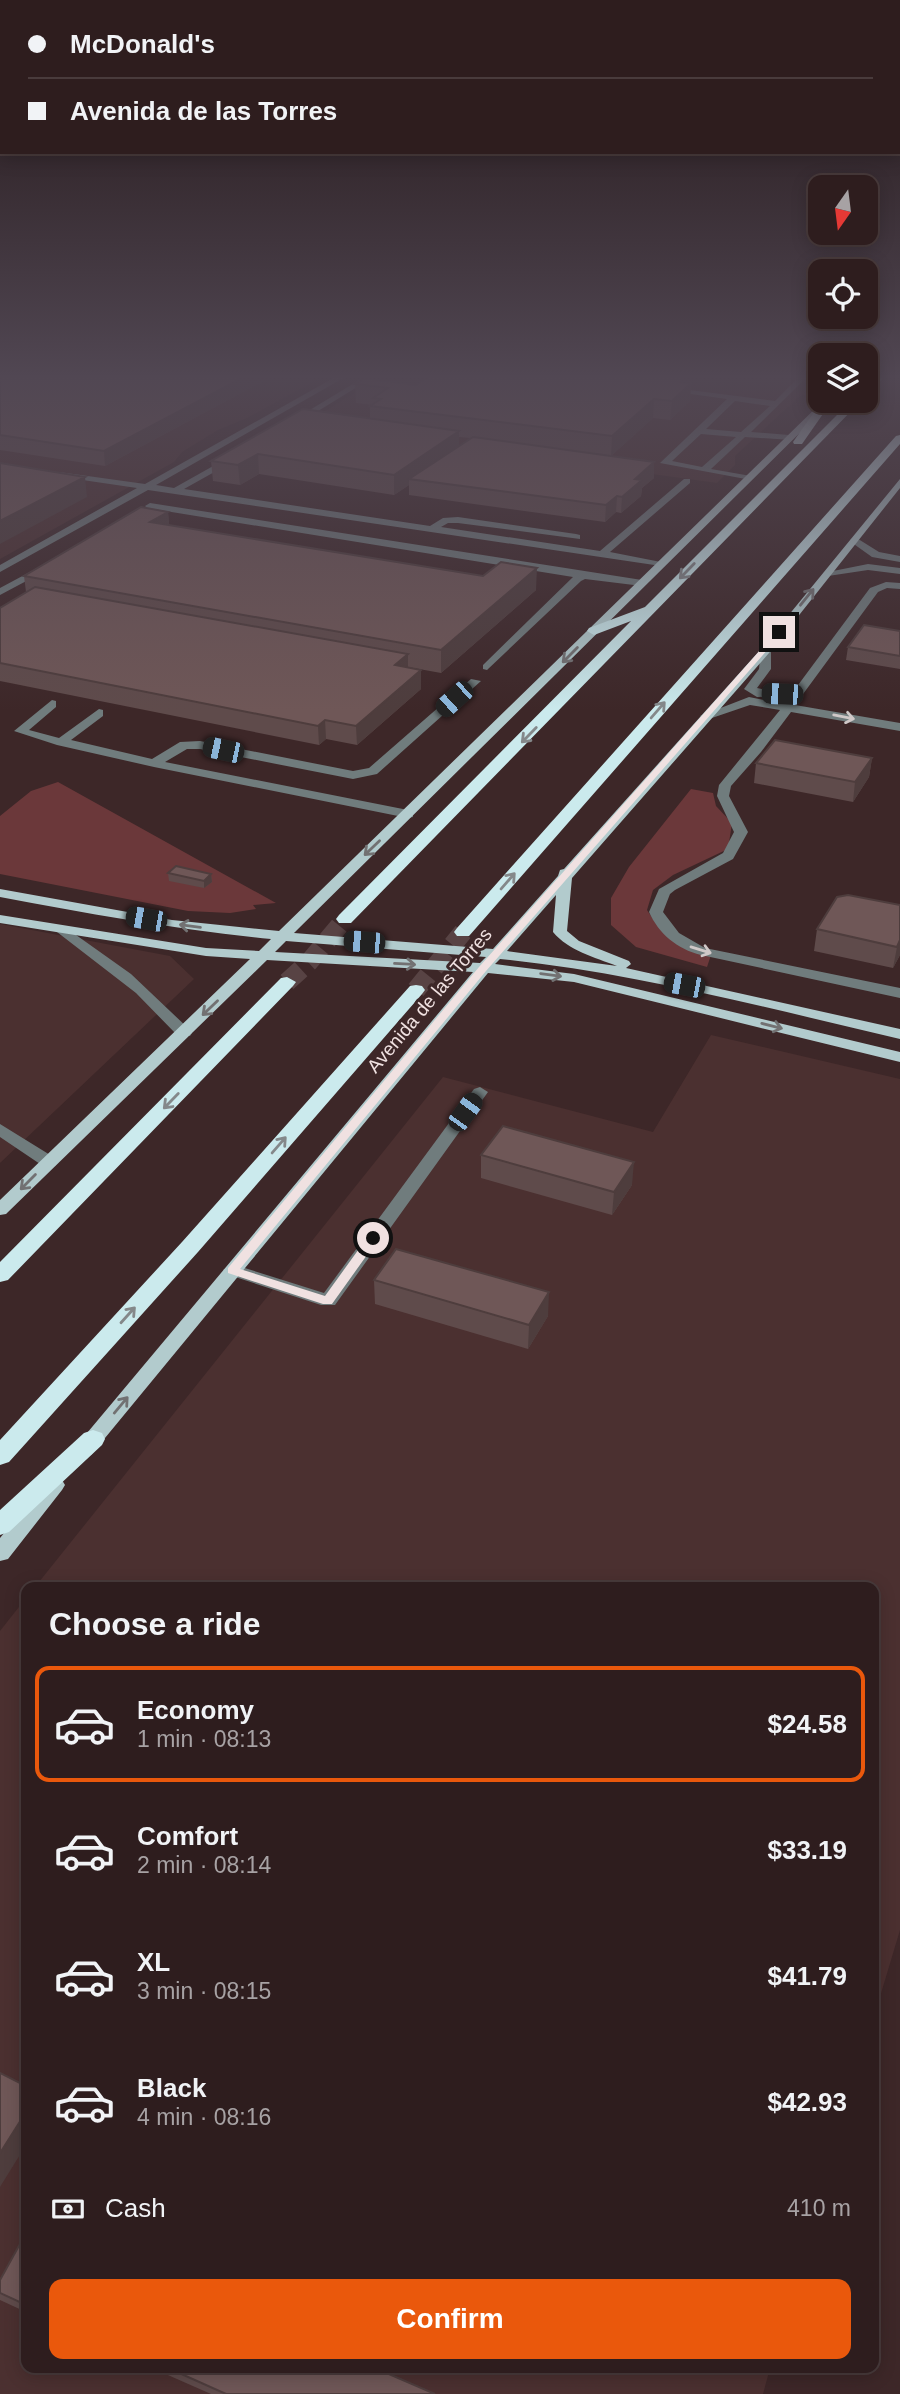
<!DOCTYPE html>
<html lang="en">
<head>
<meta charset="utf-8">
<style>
  :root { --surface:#2e1d1e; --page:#3a2a2b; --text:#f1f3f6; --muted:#a7a2a4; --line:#493b3c; --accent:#ea580c }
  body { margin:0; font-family:Helvetica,sans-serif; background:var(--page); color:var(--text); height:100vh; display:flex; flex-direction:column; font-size:26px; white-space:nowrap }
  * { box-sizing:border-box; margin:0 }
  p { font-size:23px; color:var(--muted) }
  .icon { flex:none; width:38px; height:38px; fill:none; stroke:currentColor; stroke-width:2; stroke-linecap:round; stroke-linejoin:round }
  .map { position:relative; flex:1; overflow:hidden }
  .details { position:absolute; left:21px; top:1582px; width:858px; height:791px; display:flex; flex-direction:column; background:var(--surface); border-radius:14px; box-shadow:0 4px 18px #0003,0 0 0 2px var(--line) }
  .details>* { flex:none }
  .guide { position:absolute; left:0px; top:0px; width:901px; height:154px; box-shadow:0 4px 18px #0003,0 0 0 2px var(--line); display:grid; align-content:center; height:154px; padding:0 28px; background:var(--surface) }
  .needle { width:46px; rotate:194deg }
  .controls { position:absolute; left:808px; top:175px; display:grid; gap:14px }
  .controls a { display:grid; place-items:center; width:70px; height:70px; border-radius:14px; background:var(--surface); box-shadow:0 4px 18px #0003,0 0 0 2px var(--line); font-size:35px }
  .end { position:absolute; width:32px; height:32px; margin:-16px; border:9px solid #f0e1e1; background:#111; box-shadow:0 0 0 4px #111 }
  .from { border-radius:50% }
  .car { position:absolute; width:21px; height:42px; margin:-21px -10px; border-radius:9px; box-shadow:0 0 5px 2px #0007; background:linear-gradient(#222 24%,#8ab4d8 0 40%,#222 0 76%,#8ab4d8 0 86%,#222 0) }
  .guide b { display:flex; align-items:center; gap:24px; height:66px; font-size:26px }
  .guide b+b { border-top:2px solid var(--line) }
  .guide i { width:18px; height:18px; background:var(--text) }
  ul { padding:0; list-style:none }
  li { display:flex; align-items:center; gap:21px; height:116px; margin:0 14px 10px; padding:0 14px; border:4px solid transparent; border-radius:14px }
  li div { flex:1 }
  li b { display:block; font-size:26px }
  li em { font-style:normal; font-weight:600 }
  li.active { border-color:var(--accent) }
  li>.icon { width:63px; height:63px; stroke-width:1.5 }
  h2 { padding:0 28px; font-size:32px; line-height:84px }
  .pay { display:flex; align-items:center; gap:18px; height:77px; padding:0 28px; font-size:26px }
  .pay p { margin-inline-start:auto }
  .primary-button { display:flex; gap:14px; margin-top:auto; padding:14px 28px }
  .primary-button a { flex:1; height:80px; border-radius:14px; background:var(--accent); color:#fff; font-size:28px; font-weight:600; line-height:80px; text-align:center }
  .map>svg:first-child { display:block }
  .built { fill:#4b3030 }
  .green { fill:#6b383a }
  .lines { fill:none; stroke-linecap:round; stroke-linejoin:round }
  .highway-tunnel { stroke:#584344; stroke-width:19; stroke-dasharray:19 10; stroke-linecap:butt }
  .minor { fill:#707c7d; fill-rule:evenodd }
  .major { fill:#b2cbcd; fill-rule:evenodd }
  .highway { fill:#cbeaed; fill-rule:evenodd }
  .wall { fill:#5f4b4b; fill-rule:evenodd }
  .shaded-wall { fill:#4e3d3d }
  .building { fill:#6f5757; stroke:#4e3d3d; stroke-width:2 }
  .oneway { stroke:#84888a }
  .oneway2 { stroke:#727172 }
  .oneway3 { stroke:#d0c8c8 }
  .route { fill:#f0e1e1 }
  .labels { text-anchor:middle; stroke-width:6; stroke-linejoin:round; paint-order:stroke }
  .street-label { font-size:19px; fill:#f0e1e1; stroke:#3d2728 }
</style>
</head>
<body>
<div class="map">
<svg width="900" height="2394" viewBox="0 0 900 2394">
  <rect width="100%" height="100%" fill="#3d2728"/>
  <path class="built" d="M0 376H323L247 418 218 430 182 452 174 462 0 559Z
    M382 376H817L820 381 816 393 800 396 735 456V465L717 483 301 426Z
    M0 924 170 956 194 979 0 1163Z
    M711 1035 900 1079V1930L873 2020V1587H35L443 1077 653 1132Z
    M26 1598V2368H770L763 2394H0V1631Z"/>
  <path class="green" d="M58 782 276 903 253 905 256 909 230 913 188 911 0 874V816L31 791Z
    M691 789 713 793 716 806 732 823 728 849 673 875 653 890 647 910C666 939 678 946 711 955L707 967 636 947 611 925V898L629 867Z"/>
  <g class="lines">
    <path class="highway-tunnel" d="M287 982 309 962 345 919
      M416 990 463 932"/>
    <path class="minor" d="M337 376H347L156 485 174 488 231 456 234 457V461L184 489 430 526 443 518 458 517 576 534 580 535V539L458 523H448L441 527 600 551 684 479H690V483L610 552 666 563 661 566 148 490 0 572V565L137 488 62 477 57 474 59 472 145 484Z
      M366 376H375L297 424 290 422Z
      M800 376H808L751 432 789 435 792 436V440L745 437 711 469 751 476V480L660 463 727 399 669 391 666 387 775 401ZM735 401 770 406 741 432 706 429ZM701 434 736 437 702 467 672 461Z
      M150 503 642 580 647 583 642 586 585 579 581 581 487 670 483 669V665L573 577 147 508 145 506Z
      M855 537 879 552 900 556V562L872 557 851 542 850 540Z
      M868 564 900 568V574L868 570 828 576 823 573Z
      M43 565 48 568 47 570 0 595V588Z
      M886 582 900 583V589L887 588 878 592 795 705 900 723V731L791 712 761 752 731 786 729 796 748 832 733 859 675 890 670 894 663 912 679 933 705 948 900 988V998L701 955C677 949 659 934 649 912L659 889 723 853 734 832 717 796 719 785 780 710 750 705 706 720 700 716 749 697 784 704 870 588Z
      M761 649 771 651V669L757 688 777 692V696L757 697 744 689 759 669Z
      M471 679 481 681 377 774 353 779 200 749H187L165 762 413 811V817L408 818 154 767 57 745 14 731 52 700 56 701V707L29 730 59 738 99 709 103 710V716L71 740 152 759 180 742 200 741 353 771 369 768Z
      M62 925 131 974 190 1030 192 1033 190 1036H178L136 993 57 932 55 929Z
      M480 1087 488 1092 335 1305H321L226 1274 223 1270 232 1264 324 1293 474 1089Z
      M0 1124 55 1158 58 1162 55 1166H43L0 1137Z"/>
    <path class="major" d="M823 401H832L294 933 493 949 558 876 560 870 564 869 761 649 900 479V488L769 653 572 878 567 931 579 941 629 961 631 964 626 968 900 1029V1039C767 1008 636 973 500 959L495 964 574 974 900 1052V1062L574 982 488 973 91 1455 84 1457 77 1455 74 1450 77 1445 473 972 267 960 6 1214 0 1215V1200L250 959 206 956 0 923V915L206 948 259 951 271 939C179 930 90 914 0 897V889L172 920 279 931ZM556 895 553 932C569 951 594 957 617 966L507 951ZM286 941 486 957 480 963 275 952Z
      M55 1477 62 1480 65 1485 62 1490 8 1559 0 1561V1538L48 1480Z"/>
    <path class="highway" d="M876 376H886L866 393V384Z
      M822 401H832L802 444H794L793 442Z
      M851 401H861L351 923H339L336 919 339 915 631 621 594 635 587 631 589 628 645 607Z
      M900 435V444L469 936H457L454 932 457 928 896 436Z
      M287 977 296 982 293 986 8 1280 0 1282V1262L281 978Z
      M416 985 422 986 425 990 422 994 198 1252 9 1462 0 1465V1440L182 1242 410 986Z
      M93 1430 102 1433 105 1439 102 1445 9 1532 0 1535V1510L84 1433Z"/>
  </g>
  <path class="wall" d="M0 376H273L105 466 0 450Z
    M429 376H690L689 383H691L690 401 670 420 653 418 611 456 574 451 654 478 642 488 641 496 621 513 616 512 605 522 409 495V485L394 495 259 474 240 485 213 481 211 461 370 419V406L373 405 356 403 355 384 416 385ZM459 437 471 438 459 446Z
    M168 512 169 525 536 590 441 673 408 667 421 670V689L357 745 326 739 319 745 0 681V608L26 592 24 576Z
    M900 631V669L846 660 848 647Z
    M872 758 869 777 853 802 754 783 756 763Z
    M168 873 211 874 212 882 204 888 169 881Z
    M900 905V955L893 968 814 951 817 929Z
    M481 1155 632 1185 612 1215 481 1178Z
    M374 1280 548 1316 528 1349 375 1304Z
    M26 2233V2312L0 2300V2280Z
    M152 2368H375L435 2394H211Z"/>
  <path class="shaded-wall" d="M246 376H273L105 466 104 451Z
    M688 376H690L689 385 691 383 690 401 670 420 672 401 681 382Z
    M654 399 653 418 611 456 612 436Z
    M459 431V451L409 479V485L394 495V475Z
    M258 454 259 474 240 485 238 465Z
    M654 462V478L642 488 641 496 621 513 622 497 635 479Z
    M85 477 87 497 0 544V521Z
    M617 496 616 512 605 522 606 505Z
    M168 512 170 533 150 522Z
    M537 568 536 590 441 673V650Z
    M408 654V672L395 665Z
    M421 670V689L357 745 356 726Z
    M325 720 326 739 319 745 318 726Z
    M872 758 869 777 853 802 855 782Z
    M211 874 212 882 204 888V881Z
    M900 940V955L893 968 897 947Z
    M634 1162 632 1185 612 1215 614 1192Z
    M549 1292 548 1316 528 1349 529 1325Z
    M26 2112V2145L0 2187V2153Z"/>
  <path class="building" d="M0 376H246L104 451 0 435Z
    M429 376H688L681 382 691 383 672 401 654 399 612 436 370 406 381 399 373 398 388 388 355 384 364 378 416 385Z
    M303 409 459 431 394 475 258 454 238 465 211 461Z
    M473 437 654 462 635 479 642 480 622 497 617 496 606 505 409 479Z
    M0 463 85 477 0 521Z
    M141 507 168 512 150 522 483 576 501 562 537 568 441 650 24 576Z
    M35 587 408 654 395 665 421 670 356 726 325 720 318 726 0 663V608Z
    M864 625 900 631V656L848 647Z
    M775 740 872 758 855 782 756 763Z
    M176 866 211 874 204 881 168 873Z
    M848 895 900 905V940L897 947 817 929 837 897Z
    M503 1126 634 1162 614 1192 481 1155Z
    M396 1249 549 1292 529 1325 374 1280Z
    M0 2073 26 2086V2112L0 2153Z
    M26 2233V2305L0 2293V2280Z
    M168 2368H375L435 2394H226Z"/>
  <defs><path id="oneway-shaft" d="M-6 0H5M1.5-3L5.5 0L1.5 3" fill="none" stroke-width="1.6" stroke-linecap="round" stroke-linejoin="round" transform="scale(1.75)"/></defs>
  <g class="oneway">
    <use href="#oneway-shaft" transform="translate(687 571) rotate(134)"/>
    <use href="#oneway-shaft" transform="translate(658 710) rotate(-49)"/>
    <use href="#oneway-shaft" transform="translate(529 735) rotate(134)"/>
    <use href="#oneway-shaft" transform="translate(508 881) rotate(-49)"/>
    <use href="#oneway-shaft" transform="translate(171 1101) rotate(134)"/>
    <use href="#oneway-shaft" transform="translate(279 1145) rotate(-49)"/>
    <use href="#oneway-shaft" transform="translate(128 1315) rotate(-48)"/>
  </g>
  <g class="oneway2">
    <use href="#oneway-shaft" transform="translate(807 597) rotate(-51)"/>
    <use href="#oneway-shaft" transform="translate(570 655) rotate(135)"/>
    <use href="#oneway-shaft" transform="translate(372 848) rotate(136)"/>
    <use href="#oneway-shaft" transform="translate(190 926) rotate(-173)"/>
    <use href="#oneway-shaft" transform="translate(405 964) rotate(3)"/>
    <use href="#oneway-shaft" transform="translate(551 975) rotate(8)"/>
    <use href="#oneway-shaft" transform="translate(210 1008) rotate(136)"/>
    <use href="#oneway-shaft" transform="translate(772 1026) rotate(14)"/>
    <use href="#oneway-shaft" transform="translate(28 1182) rotate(135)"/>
    <use href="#oneway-shaft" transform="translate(121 1405) rotate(-50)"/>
  </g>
  <g class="oneway3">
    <use href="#oneway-shaft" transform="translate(844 717) rotate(11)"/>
    <use href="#oneway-shaft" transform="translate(701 950) rotate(17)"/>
  </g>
  <linearGradient id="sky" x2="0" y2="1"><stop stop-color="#221516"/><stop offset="0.53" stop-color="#514753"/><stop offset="1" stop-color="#514753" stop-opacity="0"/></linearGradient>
  <rect width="900" height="711" fill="url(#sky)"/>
  <path class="route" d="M777 631 783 632 486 971 240 1269 325 1296 369 1235H377V1241L332 1304H323L228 1273V1268L479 967Z"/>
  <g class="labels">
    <g class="street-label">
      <text transform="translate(429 1000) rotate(-50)" y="7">Avenida de las Torres</text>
    </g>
  </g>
</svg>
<div class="controls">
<a><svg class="needle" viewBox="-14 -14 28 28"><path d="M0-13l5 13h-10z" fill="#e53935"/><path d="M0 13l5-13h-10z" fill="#a7a2a4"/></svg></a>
<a><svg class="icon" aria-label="locate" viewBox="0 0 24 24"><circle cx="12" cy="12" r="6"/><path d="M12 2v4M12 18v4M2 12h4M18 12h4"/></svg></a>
<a><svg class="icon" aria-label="layers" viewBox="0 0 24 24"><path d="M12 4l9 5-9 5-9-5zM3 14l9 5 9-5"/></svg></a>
</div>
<i class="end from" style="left:373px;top:1238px"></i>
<i class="end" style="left:779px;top:632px"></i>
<i class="car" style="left:782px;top:694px;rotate:272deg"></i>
<i class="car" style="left:454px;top:699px;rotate:228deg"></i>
<i class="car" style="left:223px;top:750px;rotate:282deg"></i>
<i class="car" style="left:146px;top:919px;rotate:280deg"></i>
<i class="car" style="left:364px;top:942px;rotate:275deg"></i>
<i class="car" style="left:684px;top:985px;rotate:281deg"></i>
<i class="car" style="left:465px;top:1112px;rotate:36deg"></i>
<div class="guide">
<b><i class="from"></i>McDonald's</b>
<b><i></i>Avenida de las Torres</b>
</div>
<section class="details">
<h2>Choose a ride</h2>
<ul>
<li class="active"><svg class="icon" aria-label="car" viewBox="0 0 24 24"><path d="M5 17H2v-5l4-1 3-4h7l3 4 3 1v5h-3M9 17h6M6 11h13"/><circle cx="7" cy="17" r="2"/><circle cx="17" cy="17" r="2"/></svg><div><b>Economy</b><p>1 min · 08:13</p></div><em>$24.58</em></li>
<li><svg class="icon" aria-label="car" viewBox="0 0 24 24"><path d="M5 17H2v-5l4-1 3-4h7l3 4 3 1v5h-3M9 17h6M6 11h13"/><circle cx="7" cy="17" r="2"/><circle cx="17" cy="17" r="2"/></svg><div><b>Comfort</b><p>2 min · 08:14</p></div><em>$33.19</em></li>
<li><svg class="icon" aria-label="car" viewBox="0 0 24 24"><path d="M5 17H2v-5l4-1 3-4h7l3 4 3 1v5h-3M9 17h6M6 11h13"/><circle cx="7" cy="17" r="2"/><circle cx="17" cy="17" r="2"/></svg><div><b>XL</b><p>3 min · 08:15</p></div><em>$41.79</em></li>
<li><svg class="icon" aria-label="car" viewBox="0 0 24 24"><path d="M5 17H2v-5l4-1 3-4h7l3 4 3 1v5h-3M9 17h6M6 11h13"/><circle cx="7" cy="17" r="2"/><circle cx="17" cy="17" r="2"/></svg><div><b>Black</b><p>4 min · 08:16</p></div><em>$42.93</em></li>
</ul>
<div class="pay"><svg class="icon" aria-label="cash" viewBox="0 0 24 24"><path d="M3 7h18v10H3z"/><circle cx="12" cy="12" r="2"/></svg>Cash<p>410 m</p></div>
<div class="primary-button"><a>Confirm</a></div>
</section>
</div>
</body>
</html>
